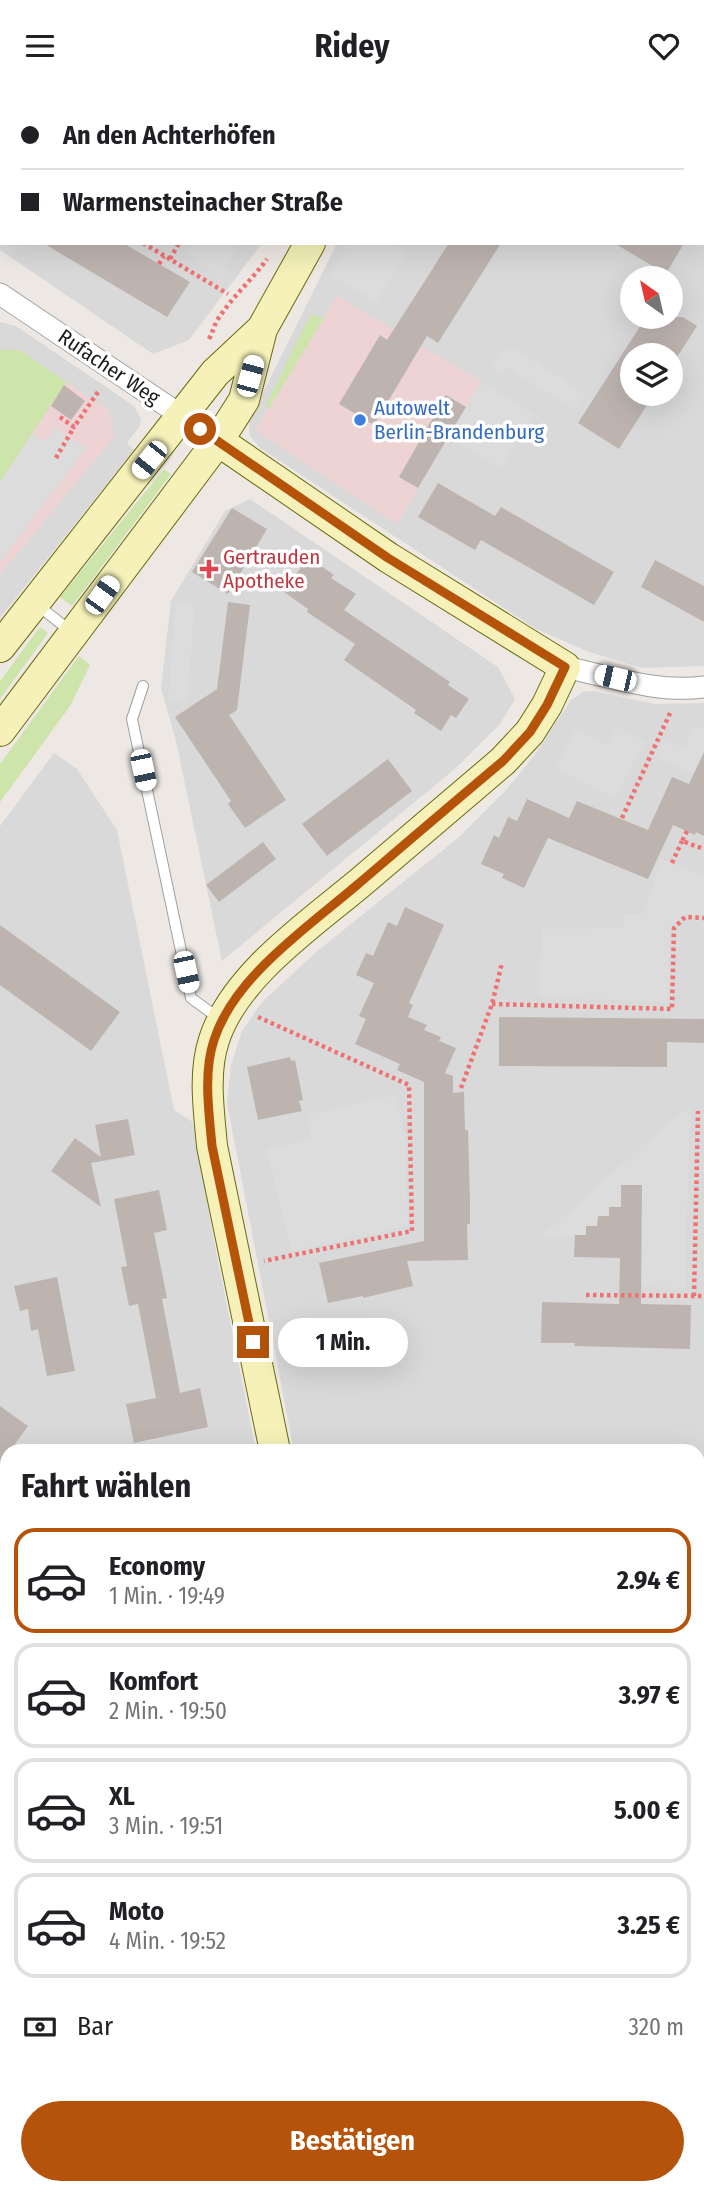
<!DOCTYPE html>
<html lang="de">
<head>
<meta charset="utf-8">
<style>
  :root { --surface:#fff; --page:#f2f2f2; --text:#202124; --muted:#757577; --line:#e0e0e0; --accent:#b45309 }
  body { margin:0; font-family:"Fira Sans Condensed",sans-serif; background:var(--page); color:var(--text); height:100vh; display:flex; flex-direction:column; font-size:26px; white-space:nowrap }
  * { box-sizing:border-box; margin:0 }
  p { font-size:23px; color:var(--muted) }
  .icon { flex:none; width:38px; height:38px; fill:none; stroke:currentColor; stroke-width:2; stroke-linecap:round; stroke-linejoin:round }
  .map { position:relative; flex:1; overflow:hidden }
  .details { position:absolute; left:0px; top:1353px; width:705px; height:751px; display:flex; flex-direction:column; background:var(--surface); border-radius:21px 21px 0 0; box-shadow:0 7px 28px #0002 }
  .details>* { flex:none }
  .hud { position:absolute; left:0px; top:0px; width:705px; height:154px; box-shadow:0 7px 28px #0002; display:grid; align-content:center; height:154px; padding:0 21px; background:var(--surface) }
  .needle { width:46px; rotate:326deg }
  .fabs { position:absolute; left:620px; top:175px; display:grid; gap:14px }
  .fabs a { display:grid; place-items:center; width:63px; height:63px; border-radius:50%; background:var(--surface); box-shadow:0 7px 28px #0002; font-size:35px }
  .end { position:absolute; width:32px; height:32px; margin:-16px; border:9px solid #b45309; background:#fff; box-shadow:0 0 0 4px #fff }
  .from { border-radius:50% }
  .bubble { position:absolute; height:49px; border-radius:24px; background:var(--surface); box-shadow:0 7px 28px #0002; font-size:23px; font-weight:700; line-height:49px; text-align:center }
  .car { position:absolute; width:21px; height:42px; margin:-21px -10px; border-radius:9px; box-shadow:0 0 5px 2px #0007; background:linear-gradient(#fff 24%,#345 0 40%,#fff 0 76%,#345 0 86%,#fff 0) }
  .hud b { display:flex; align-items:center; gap:24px; height:66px; font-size:26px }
  .hud b+b { border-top:2px solid var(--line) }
  .hud i { width:18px; height:18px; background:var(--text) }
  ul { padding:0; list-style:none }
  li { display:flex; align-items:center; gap:21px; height:105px; margin:0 14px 10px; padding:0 7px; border:4px solid var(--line); border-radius:21px }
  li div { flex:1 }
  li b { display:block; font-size:26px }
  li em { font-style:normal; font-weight:700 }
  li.selected { border-color:var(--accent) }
  li>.icon { width:63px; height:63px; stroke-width:1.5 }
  h2 { padding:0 21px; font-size:32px; line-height:84px }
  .pay { display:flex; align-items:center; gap:18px; height:77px; padding:0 21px; font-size:26px }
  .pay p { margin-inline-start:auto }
  .action { display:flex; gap:14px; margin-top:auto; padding:14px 21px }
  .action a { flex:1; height:80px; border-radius:42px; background:var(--accent); color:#fff; font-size:28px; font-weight:700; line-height:80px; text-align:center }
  header { display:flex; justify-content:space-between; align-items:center; height:91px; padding:0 21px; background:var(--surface); font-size:32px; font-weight:700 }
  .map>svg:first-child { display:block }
  .residential { fill:#dad9d9; fill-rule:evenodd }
  .commercial { fill:#edd3d4 }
  .grass { fill:#cde4ab }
  .parking { fill:#dcdcdc }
  .building { fill:#bdb4b0 }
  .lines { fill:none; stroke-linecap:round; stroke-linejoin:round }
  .lane-casing { stroke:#a0a0a0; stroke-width:12 }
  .street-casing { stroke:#a0a0a0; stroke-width:23 }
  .secondary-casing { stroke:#6b6b0c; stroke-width:32 }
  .path { stroke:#f07171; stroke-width:4.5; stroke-dasharray:3.5 3.5; stroke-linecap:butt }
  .lane { stroke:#fff; stroke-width:10 }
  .street { stroke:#fff; stroke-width:21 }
  .secondary { stroke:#f5f1b9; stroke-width:30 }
  .route { stroke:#b45309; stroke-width:9 }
  .shop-dot { fill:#3f7fe0; stroke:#fff; stroke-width:2.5 }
  .health-dot { fill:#e0444e; stroke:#fff; stroke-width:2.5 }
  .labels { text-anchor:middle; stroke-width:7; stroke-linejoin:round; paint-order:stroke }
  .street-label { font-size:21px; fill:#1c1c1c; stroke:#fff }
  .shop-label { font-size:21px; fill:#366cbe; stroke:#fff; text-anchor:start }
  .health-label { font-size:21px; fill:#be3a42; stroke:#fff; text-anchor:start }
</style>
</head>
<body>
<header><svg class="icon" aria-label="menu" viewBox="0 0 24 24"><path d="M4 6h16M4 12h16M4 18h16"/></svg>Ridey<svg class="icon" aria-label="heart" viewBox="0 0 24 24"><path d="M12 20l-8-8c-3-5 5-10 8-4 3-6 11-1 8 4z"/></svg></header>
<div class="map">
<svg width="704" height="2103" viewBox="0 0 704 2103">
  <rect width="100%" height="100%" fill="#ede8e3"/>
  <path class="residential" d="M0 0H356L2 2V152H262L189 249 153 263 0 159Z
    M425 0H704V575L643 577 589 561 536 538 260 357 250 345 249 332 255 318 337 152H704V2H424ZM632 187H670V226H632ZM337 206 481 291 397 432 256 339ZM632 264H670V303H632Z
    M0 231 16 235 134 315 141 328 140 335 127 352 134 359 0 527Z
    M250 408 498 576 515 608 499 634 456 677 222 870 176 650 161 597 171 510 225 420Z
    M593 600 655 613 704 612V2103H295L293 2097 698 2096V1360H294L227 1012 231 974 242 940 262 911 316 861 458 747 506 699 534 665 571 609 583 601Z
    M54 662 77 678 117 739 174 1019 193 1031 214 1150 256 1360H7V1856L0 1854V735Z
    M0 1878 7 1879V2096H262L264 2103H0Z"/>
  <path class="commercial" d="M337 205 481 291 397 433 255 339Z
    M66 291 109 319 114 346 0 484V391Z
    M310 2097V2096L531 2097 530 2103H312Z"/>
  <path class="grass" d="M310 224 324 227 268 319 267 312Z
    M0 259H20L66 291 0 391Z
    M164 378 171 383 72 515 60 506Z
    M40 536 48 542 0 608V590Z
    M79 565 90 574 70 615 0 711V673Z"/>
  <path class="parking" d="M191 152H238L221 186 186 162Z
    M348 152H392L407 161 376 211 331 184Z
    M516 258 585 303 575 319 507 276 502 282 492 276 502 260Z
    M481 291 534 323 501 377 448 347Z
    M56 337 86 357 0 471V391L32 342 45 351Z
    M176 512 195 514 187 610 168 608Z
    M695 634 704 638V688L656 667 663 648 684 657Z
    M616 636 645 650 615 708 556 677 576 638 607 654Z
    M662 768 704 785V824H685L670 837 668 911 539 906 542 838 623 837 624 823H643Z
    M396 1004 405 1045 408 1135 291 1160 267 1058 312 1048 307 1024Z
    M690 1016 685 1197 620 1194V1137L574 1166 575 1144 542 1145 673 1028Z"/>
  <path class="building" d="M43 152H123L190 191 167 226Z
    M449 152H501L438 252 427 245 374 334 339 313 380 244 387 249Z
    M614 152H684L666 183Z
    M646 226H683L697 235 670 277V264H632V303H654L619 358 578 332Z
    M64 294 85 310 71 329 51 315Z
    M446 304 466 316 418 397 399 386Z
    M438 392 495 425 501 416 614 481 594 514 481 449 475 459 418 426Z
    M232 417 267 438 228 503 192 481Z
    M308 466 334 484 331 487 356 503 344 519 450 591 448 594 469 608 456 627 451 624 441 640 414 622 416 619 344 569 355 553 307 521 308 518 284 501Z
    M655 469 704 495V531L641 496Z
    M228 511 250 514 237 619 229 624 286 709 245 737 228 713 231 710 175 626 217 598Z
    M704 661V745L696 741 695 744 673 734 648 788 548 747 524 797 502 787 504 783 481 773 494 744 499 747 508 726 517 730 527 708 569 727 577 710 648 739 672 686 689 693Z
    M388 668 412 700 327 765 302 733Z
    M263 751 276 768 219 811 206 794Z
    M405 816 444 834 409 912 413 914 408 926 427 934 424 939 441 946 439 950 456 957 445 982 453 985V1002L464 1001 465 1039H468L470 1110V1133H467L468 1169 407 1170 413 1195 363 1207V1205L328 1212 319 1172 424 1150V991L397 979 400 973 355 953 366 928 359 925 374 892 356 884 366 862 373 865 388 831 397 835Z
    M0 834 120 921 91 960 0 894Z
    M499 926 704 928V952L667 951V976L499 975Z
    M290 966 291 970 295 969 303 1009 299 1010 302 1020 258 1029 247 976Z
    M128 1028 135 1064 91 1072 101 1116 51 1080 75 1047 101 1066 95 1034Z
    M621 1094H642L641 1213 691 1214 690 1258 574 1255 575 1252H541L542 1211 619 1213 620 1167 574 1166 575 1144H586V1135H597L598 1125H609V1116H621Z
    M159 1099 167 1139 154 1142 167 1207 162 1208 180 1302 200 1297 208 1336 134 1352 126 1313 156 1307 138 1213 129 1215 121 1176 127 1175 114 1108Z
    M57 1186 75 1280 47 1285 38 1238 31 1240 28 1218 20 1220 14 1195Z
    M0 1315 28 1335 10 1360H7V1365L0 1374Z"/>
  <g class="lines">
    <g class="lane-casing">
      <path id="lane" d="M36 513 73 542
        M143 595 132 628 191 907 220 928"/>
    </g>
    <g class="street-casing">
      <path id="street" d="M0 203 182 325
        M565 576C611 586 657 602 704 596
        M0 1865 7 1866"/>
    </g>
    <g class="secondary-casing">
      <path id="secondary" d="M398 2 399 0
        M182 325 389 467 565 576 547 614 530 641 503 670C456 710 408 751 361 791 311 833 234 885 214 949 203 982 209 1020 212 1055L275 1360
        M0 556 215 282 262 238
        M0 640 218 350 244 309 262 238 310 152
        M279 2096 281 2103"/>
    </g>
    <path class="path" d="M329 0 332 2
      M79 2 80 0
      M364 2 365 0
      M0 109 2 108
      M143 152 228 203
      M170 168 179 152
      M159 173 164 165
      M209 248C213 241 214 234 218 228 232 206 252 189 267 168
      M60 326 74 336 98 301
      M56 367 74 336
      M622 727 671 620
      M687 740 682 750 704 758
      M672 772 682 750
      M492 913 672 918 674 837 685 826 704 827
      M258 926 409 994 412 1140 264 1170
      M461 997 492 913 502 872
      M586 1204 704 1205
      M694 1205 698 1020"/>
    <use href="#lane" class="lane"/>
    <use href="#street" class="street"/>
    <use href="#secondary" class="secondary"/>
  </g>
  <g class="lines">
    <path class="route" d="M200 338 388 467 565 576 547 614 530 641 503 670C454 711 405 753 357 794 308 836 234 886 214 949 203 982 209 1021 212 1055L253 1251"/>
  </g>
  <circle class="shop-dot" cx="360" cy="329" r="7"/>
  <path class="health-dot" d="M205.5 467.5h7v7h7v7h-7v7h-7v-7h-7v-7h7z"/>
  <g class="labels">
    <g class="street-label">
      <text transform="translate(109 276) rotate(34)" y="7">Rufacher Weg</text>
    </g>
    <g class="shop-label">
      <text x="374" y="324">Autowelt<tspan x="374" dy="24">Berlin-Brandenburg</tspan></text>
    </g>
    <g class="health-label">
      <text x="223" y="473">Gertrauden<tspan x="223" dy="24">Apotheke</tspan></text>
    </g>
  </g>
</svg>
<div class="fabs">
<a><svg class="needle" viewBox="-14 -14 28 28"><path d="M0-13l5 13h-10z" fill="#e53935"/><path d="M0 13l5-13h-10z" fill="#757577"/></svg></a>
<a><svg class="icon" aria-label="layers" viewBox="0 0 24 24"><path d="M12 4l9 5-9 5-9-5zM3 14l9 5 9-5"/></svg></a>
</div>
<i class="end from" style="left:200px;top:338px"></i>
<i class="end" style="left:253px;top:1251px"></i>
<div class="bubble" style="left:278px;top:1227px;width:130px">1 Min.</div>
<i class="car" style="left:250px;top:285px;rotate:15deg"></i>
<i class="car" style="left:149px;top:369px;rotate:219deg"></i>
<i class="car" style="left:102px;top:504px;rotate:36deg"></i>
<i class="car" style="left:615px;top:587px;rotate:283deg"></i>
<i class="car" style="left:143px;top:679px;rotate:168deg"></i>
<i class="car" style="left:186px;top:881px;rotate:168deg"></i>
<div class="hud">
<b><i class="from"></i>An den Achterhöfen</b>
<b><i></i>Warmensteinacher Straße</b>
</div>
<section class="details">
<h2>Fahrt wählen</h2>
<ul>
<li class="selected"><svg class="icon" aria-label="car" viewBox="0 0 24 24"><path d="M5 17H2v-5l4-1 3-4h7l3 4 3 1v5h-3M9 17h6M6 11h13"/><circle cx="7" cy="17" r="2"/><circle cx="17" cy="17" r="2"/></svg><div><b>Economy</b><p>1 Min. · 19:49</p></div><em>2.94 €</em></li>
<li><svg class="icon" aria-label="car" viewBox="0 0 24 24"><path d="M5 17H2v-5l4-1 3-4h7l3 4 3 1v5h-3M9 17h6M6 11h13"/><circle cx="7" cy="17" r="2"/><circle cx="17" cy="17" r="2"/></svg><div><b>Komfort</b><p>2 Min. · 19:50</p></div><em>3.97 €</em></li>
<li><svg class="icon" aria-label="car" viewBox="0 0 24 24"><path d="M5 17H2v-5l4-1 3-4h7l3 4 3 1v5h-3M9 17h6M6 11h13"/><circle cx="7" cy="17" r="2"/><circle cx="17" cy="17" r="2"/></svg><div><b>XL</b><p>3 Min. · 19:51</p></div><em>5.00 €</em></li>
<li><svg class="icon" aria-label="car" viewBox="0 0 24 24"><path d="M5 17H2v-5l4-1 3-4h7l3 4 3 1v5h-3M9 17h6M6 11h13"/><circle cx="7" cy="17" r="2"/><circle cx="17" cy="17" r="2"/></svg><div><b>Moto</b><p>4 Min. · 19:52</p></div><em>3.25 €</em></li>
</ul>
<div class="pay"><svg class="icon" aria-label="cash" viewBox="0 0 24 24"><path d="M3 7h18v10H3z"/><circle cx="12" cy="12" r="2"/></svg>Bar<p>320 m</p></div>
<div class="action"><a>Bestätigen</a></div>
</section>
</div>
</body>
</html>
